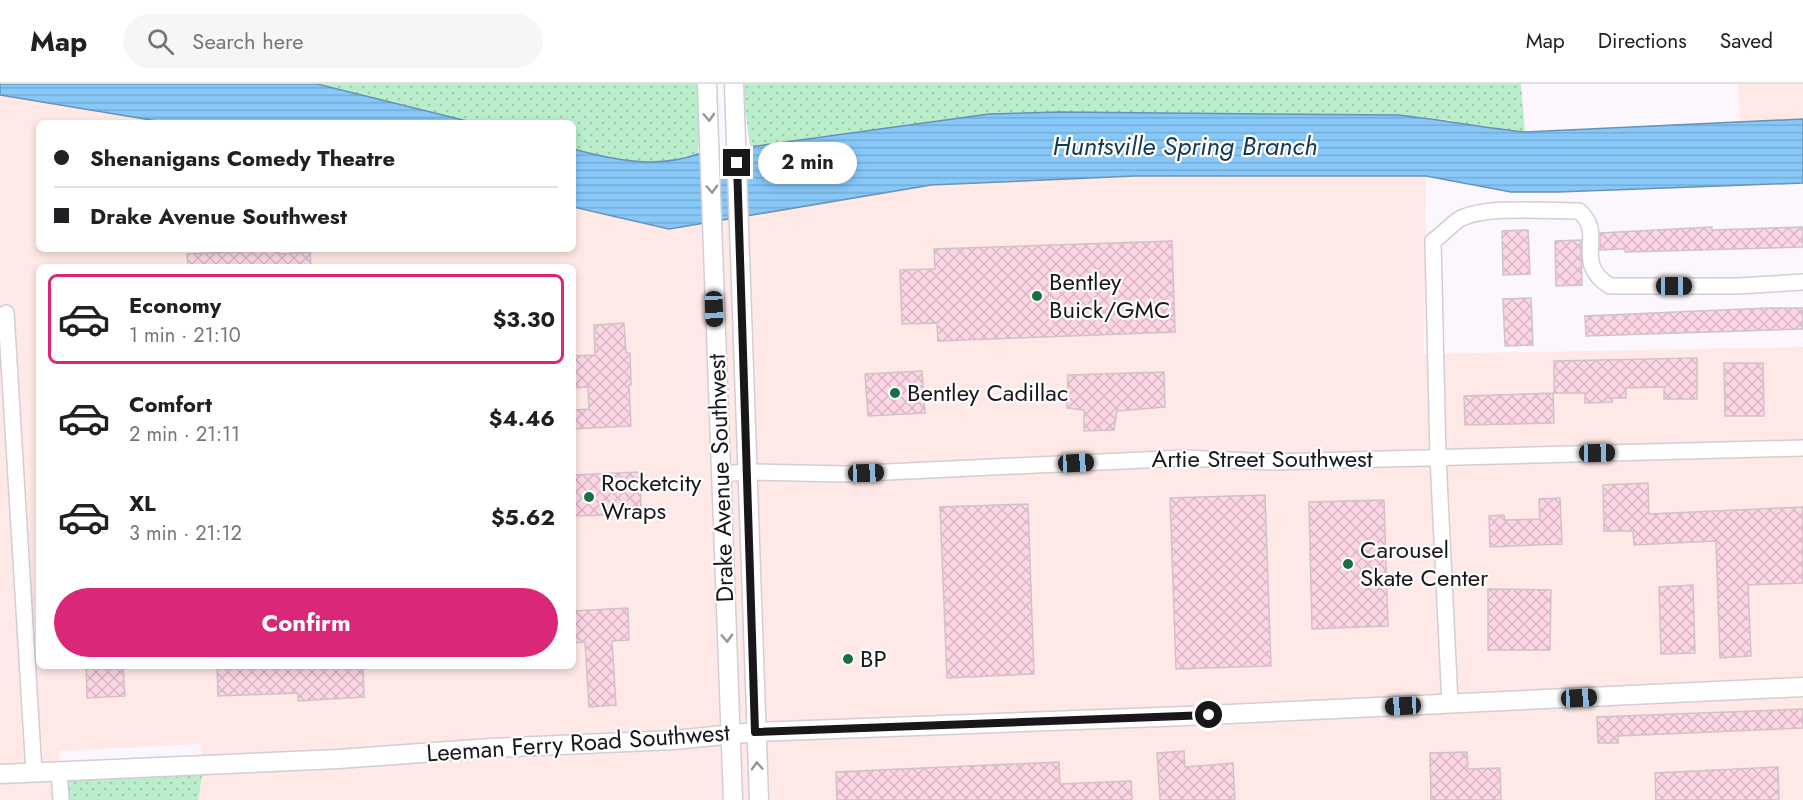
<!DOCTYPE html>
<html lang="en">
<head>
<meta charset="utf-8">
<style>
  :root { --surface:#fff; --page:#f6f6f6; --text:#202124; --muted:#757577; --line:#e0e0e0; --accent:#db2777 }
  body { margin:0; font-family:Jost,sans-serif; background:var(--page); color:var(--text); height:100vh; display:flex; flex-direction:column; font-size:22px; white-space:nowrap }
  * { box-sizing:border-box; margin:0 }
  p { font-size:20px; color:var(--muted) }
  .icon { flex:none; width:33px; height:33px; fill:none; stroke:currentColor; stroke-width:2; stroke-linecap:round; stroke-linejoin:round }
  .map { position:relative; flex:1; overflow:hidden }
  .sheet { position:absolute; left:36px; top:180px; width:540px; height:405px; display:flex; flex-direction:column; background:var(--surface); border-radius:9px; box-shadow:0 3px 9px #0003 }
  .sheet>* { flex:none }
  .guide { position:absolute; left:36px; top:36px; width:540px; height:132px; border-radius:9px; box-shadow:0 3px 9px #0003; display:grid; align-content:center; height:132px; padding:0 18px; background:var(--surface) }
  .end { position:absolute; width:27px; height:27px; margin:-14px; border:8px solid #19171a; background:#fff; box-shadow:0 0 0 3px #fff }
  .from { border-radius:50% }
  .bubble { position:absolute; height:42px; border-radius:21px; background:var(--surface); box-shadow:0 3px 9px #0003; font-size:20px; font-weight:700; line-height:42px; text-align:center }
  .car { position:absolute; width:18px; height:36px; margin:-18px -9px; border-radius:8px; box-shadow:0 0 4px 2px #0007; background:linear-gradient(#222 24%,#8ab4d8 0 40%,#222 0 76%,#8ab4d8 0 86%,#222 0) }
  .guide b { display:flex; align-items:center; gap:21px; height:57px; font-size:22px }
  .guide b+b { border-top:2px solid var(--line) }
  .guide i { width:15px; height:15px; background:var(--text) }
  ul { padding:10px 0 0; list-style:none }
  li { display:flex; align-items:center; gap:18px; height:90px; margin:0 12px 9px; padding:0 6px; border:3px solid transparent; border-radius:9px }
  li div { flex:1 }
  li b { display:block; font-size:22px }
  li em { font-style:normal; font-weight:700 }
  li.active { border-color:var(--accent) }
  li>.icon { width:54px; height:54px; stroke-width:1.5 }
  .primary-button { display:flex; gap:12px; margin-top:auto; padding:12px 18px }
  .primary-button a { flex:1; height:69px; border-radius:36px; background:var(--accent); color:#fff; font-size:24px; font-weight:700; line-height:69px; text-align:center }
  header { display:flex; align-items:center; gap:36px; box-sizing:border-box; height:84px; padding:0 30px; background:var(--surface); border-bottom:2px solid var(--line) }
  header strong { font-size:28px }
  nav { display:flex; gap:33px; margin-inline-start:auto; font-size:21px }
  .search { width:420px; height:54px; background:var(--page); display:flex; align-items:center; gap:15px; box-sizing:border-box; padding:0 21px; border-radius:33px; color:var(--muted); font-size:22px }
  .map>svg:first-child { display:block }
  .commercial { fill:#ffe9e6; fill-rule:evenodd }
  .grass { fill:url(#grass-dots) }
  .water { fill:url(#water-rules); stroke:#6693b6; stroke-width:1.5 }
  .building { fill:url(#building-cross-hatch); stroke:#cec4c8; stroke-width:1.5 }
  .lines { fill:none; stroke-linecap:round; stroke-linejoin:round }
  .minor-casing { stroke:#d3cdd5; stroke-width:18 }
  .tertiary-casing { stroke:#d3cdd5; stroke-width:21 }
  .minor { stroke:#fff; stroke-width:15 }
  .tertiary { stroke:#fff; stroke-width:18 }
  .oneway { stroke:#989798 }
  .route { stroke:#19171a; stroke-width:8 }
  .poi-dot { fill:#177145; stroke:#fff; stroke-width:2 }
  .labels { text-anchor:middle; stroke-width:4.5; stroke-linejoin:round; paint-order:stroke }
  .poi-label { font-size:24px; fill:#19171a; stroke:#fff; text-anchor:start }
  .street-label { font-size:24px; fill:#19171a; stroke:#fff }
  .water-label { font-size:26px; font-style:italic; fill:#163a52; stroke:#fff }
</style>
</head>
<body>
<header>
<strong>Map</strong>
<div class="search"><svg class="icon" aria-label="search" viewBox="0 0 24 24"><circle cx="10" cy="10" r="6"/><path d="M15 15l6 6"/></svg>Search here</div>
<nav><a>Map</a><a>Directions</a><a>Saved</a></nav>
</header>
<div class="map">
<svg width="1803" height="716" viewBox="0 0 1803 716">
  <defs>
    <pattern id="grass-dots" width="8" height="8" patternUnits="userSpaceOnUse" patternTransform="scale(1.5)"><rect width="8" height="8" fill="#baeeca"/><path d="M2 2h.1M6 6h.1" fill="none" stroke="#9fcbad" stroke-width="1.8" stroke-linecap="round"/></pattern>
    <pattern id="water-rules" width="6" height="5" patternUnits="userSpaceOnUse" patternTransform="scale(1.5)"><rect width="6" height="5" fill="#87c8f9"/><path d="M0 2.5h6" fill="none" stroke="#74abd5"/></pattern>
    <pattern id="building-cross-hatch" width="8" height="8" patternUnits="userSpaceOnUse" patternTransform="scale(1.5)"><rect width="8" height="8" fill="#fdd5e5"/><path d="M0 0l8 8M0 8l8-8" fill="none" stroke="#d8b6c4"/></pattern>
  </defs>
  <rect width="100%" height="100%" fill="#fcf6fe"/>
  <path class="commercial" d="M1738 0H1803V35L1740 38Z
    M0 11 169 39H39V165H573V123L669 145 931 101 1135 92H1426L1424 270 1803 263V716H198L204 681 200 660 59 667 61 716H0ZM39 183H573V582H39Z"/>
  <path class="grass" d="M317 0H698L700 31 698 70C657 85 614 76 573 65V39H475Z
    M742 0H1521L1525 48 1482 44 1448 36 1397 31 1197 29 830 51 750 63Z
    M204 681 198 716H61L59 687Z"/>
  <path class="water" d="M0 0H317L475 39H169L0 11Z
    M1058 28 1397 31C1440 35 1482 44 1525 48L1803 35V99L1558 108H1511L1426 92H1135L931 101 669 145 573 123V65C614 76 657 85 698 70L989 30Z"/>
  <path class="building" d="M1712 143V146L1803 143V163L1625 168V165L1600 166V149Z
    M1528 146 1530 190 1503 191 1502 147Z
    M1581 156 1582 201 1556 202 1555 157Z
    M1172 157 1175 248 938 257 937 239 902 240 900 186 935 185 934 165Z
    M279 166V170L310 168 311 183H188L187 170Z
    M1531 214 1533 261 1505 262 1503 215Z
    M1769 224H1803V245L1586 252 1585 232Z
    M624 239 626 269H630L631 301H629L631 342 573 345V326L589 325 588 303 573 304V272L595 271 594 241Z
    M1697 274V315H1664V303L1626 304V314H1612V318L1585 319V309H1554V277Z
    M1724 279H1763L1764 332H1725Z
    M922 287 925 329 868 332 865 290Z
    M1164 288 1165 323 1117 327 1114 346 1084 347V326L1067 324 1068 291Z
    M1553 309 1554 339 1465 341 1464 312Z
    M640 388 641 430 573 432V391Z
    M1648 399 1649 430 1803 423V499L1748 501 1751 572 1720 574 1716 457 1634 461 1633 447H1604L1603 401Z
    M1265 411 1271 582 1176 585 1170 414Z
    M1560 414 1562 460 1490 463 1489 432 1504 431 1505 436 1540 435 1539 415Z
    M1384 416 1388 542 1312 545 1309 418Z
    M1028 420 1034 590 947 594 940 423Z
    M1693 501 1695 569 1661 570 1659 503Z
    M1488 505 1551 506 1550 566H1488Z
    M628 524 629 556 612 557 616 621 589 623 585 558 573 559V527Z
    M86 582H123L125 612 87 614Z
    M217 582H363L364 613 298 617V609L218 612Z
    M1803 625V644L1618 652V659H1598L1597 633Z
    M1184 667 1185 683 1233 679 1235 716H1160L1157 669Z
    M1467 668 1468 685 1500 684 1501 716H1431L1430 669Z
    M1059 678 1060 700 1131 697 1132 716H837L836 688Z
    M1778 683 1779 716H1656L1655 689Z"/>
  <g class="lines">
    <g class="minor-casing">
      <path id="minor" d="M6 229 34 689
        M721 390 747 388 845 390 1185 374 1272 378 1803 364
        M1450 620 1438 373 1433 157C1442 151 1450 142 1458 136 1482 121 1549 127 1579 127 1607 151 1571 178 1610 202H1738L1803 198
        M59 687 61 716"/>
    </g>
    <g class="tertiary-casing">
      <path id="tertiary" d="M707 0 733 716
        M734 0 759 716
        M0 690 338 675 491 664 674 656 755 648 1186 632 1803 603"/>
    </g>
    <use href="#minor" class="minor"/>
    <use href="#tertiary" class="tertiary"/>
  </g>
  <defs><path id="oneway-chevron" d="M-2-3.5L2.5 0L-2 3.5" fill="none" stroke-width="1.6" stroke-linecap="round" stroke-linejoin="round" transform="scale(1.5)"/></defs>
  <g class="oneway">
    <use href="#oneway-chevron" transform="translate(709 33) rotate(87)"/>
    <use href="#oneway-chevron" transform="translate(712 105) rotate(88)"/>
    <use href="#oneway-chevron" transform="translate(727 554) rotate(88)"/>
    <use href="#oneway-chevron" transform="translate(757 682) rotate(-93)"/>
  </g>
  <g class="lines">
    <path class="route" d="M737 79 755 648 1209 631"/>
  </g>
  <g class="poi-dot">
    <circle cx="1037" cy="212" r="6"/>
    <circle cx="895" cy="309" r="6"/>
    <circle cx="589" cy="413" r="6"/>
    <circle cx="1348" cy="480" r="6"/>
    <circle cx="848" cy="575" r="6"/>
  </g>
  <g class="labels">
    <g class="poi-label">
      <text x="1049" y="206">Bentley<tspan x="1049" dy="28">Buick/GMC</tspan></text>
      <text x="907" y="317">Bentley Cadillac</text>
      <text x="601" y="407">Rocketcity<tspan x="601" dy="28">Wraps</tspan></text>
      <text x="1360" y="474">Carousel<tspan x="1360" dy="28">Skate Center</tspan></text>
      <text x="860" y="583">BP</text>
    </g>
    <g class="street-label">
      <text x="1262" y="383">Artie Street Southwest</text>
      <text transform="translate(721 394) rotate(-92)" y="8">Drake Avenue Southwest</text>
      <text transform="translate(578 659) rotate(-4)" y="8">Leeman Ferry Road Southwest</text>
    </g>
    <g class="water-label">
      <text x="1185" y="71">Huntsville Spring Branch</text>
    </g>
  </g>
</svg>
<i class="end from" style="left:1209px;top:631px"></i>
<i class="end" style="left:737px;top:79px"></i>
<div class="bubble" style="left:758px;top:58px;width:99px">2 min</div>
<i class="car" style="left:1674px;top:202px;rotate:90deg"></i>
<i class="car" style="left:714px;top:225px;rotate:178deg"></i>
<i class="car" style="left:1597px;top:369px;rotate:89deg"></i>
<i class="car" style="left:1076px;top:379px;rotate:87deg"></i>
<i class="car" style="left:866px;top:389px;rotate:88deg"></i>
<i class="car" style="left:1579px;top:614px;rotate:87deg"></i>
<i class="car" style="left:1403px;top:622px;rotate:267deg"></i>
<div class="guide">
<b><i class="from"></i>Shenanigans Comedy Theatre</b>
<b><i></i>Drake Avenue Southwest</b>
</div>
<section class="sheet">
<ul>
<li class="active"><svg class="icon" aria-label="car" viewBox="0 0 24 24"><path d="M5 17H2v-5l4-1 3-4h7l3 4 3 1v5h-3M9 17h6M6 11h13"/><circle cx="7" cy="17" r="2"/><circle cx="17" cy="17" r="2"/></svg><div><b>Economy</b><p>1 min · 21:10</p></div><em>$3.30</em></li>
<li><svg class="icon" aria-label="car" viewBox="0 0 24 24"><path d="M5 17H2v-5l4-1 3-4h7l3 4 3 1v5h-3M9 17h6M6 11h13"/><circle cx="7" cy="17" r="2"/><circle cx="17" cy="17" r="2"/></svg><div><b>Comfort</b><p>2 min · 21:11</p></div><em>$4.46</em></li>
<li><svg class="icon" aria-label="car" viewBox="0 0 24 24"><path d="M5 17H2v-5l4-1 3-4h7l3 4 3 1v5h-3M9 17h6M6 11h13"/><circle cx="7" cy="17" r="2"/><circle cx="17" cy="17" r="2"/></svg><div><b>XL</b><p>3 min · 21:12</p></div><em>$5.62</em></li>
</ul>
<div class="primary-button"><a>Confirm</a></div>
</section>
</div>
</body>
</html>
